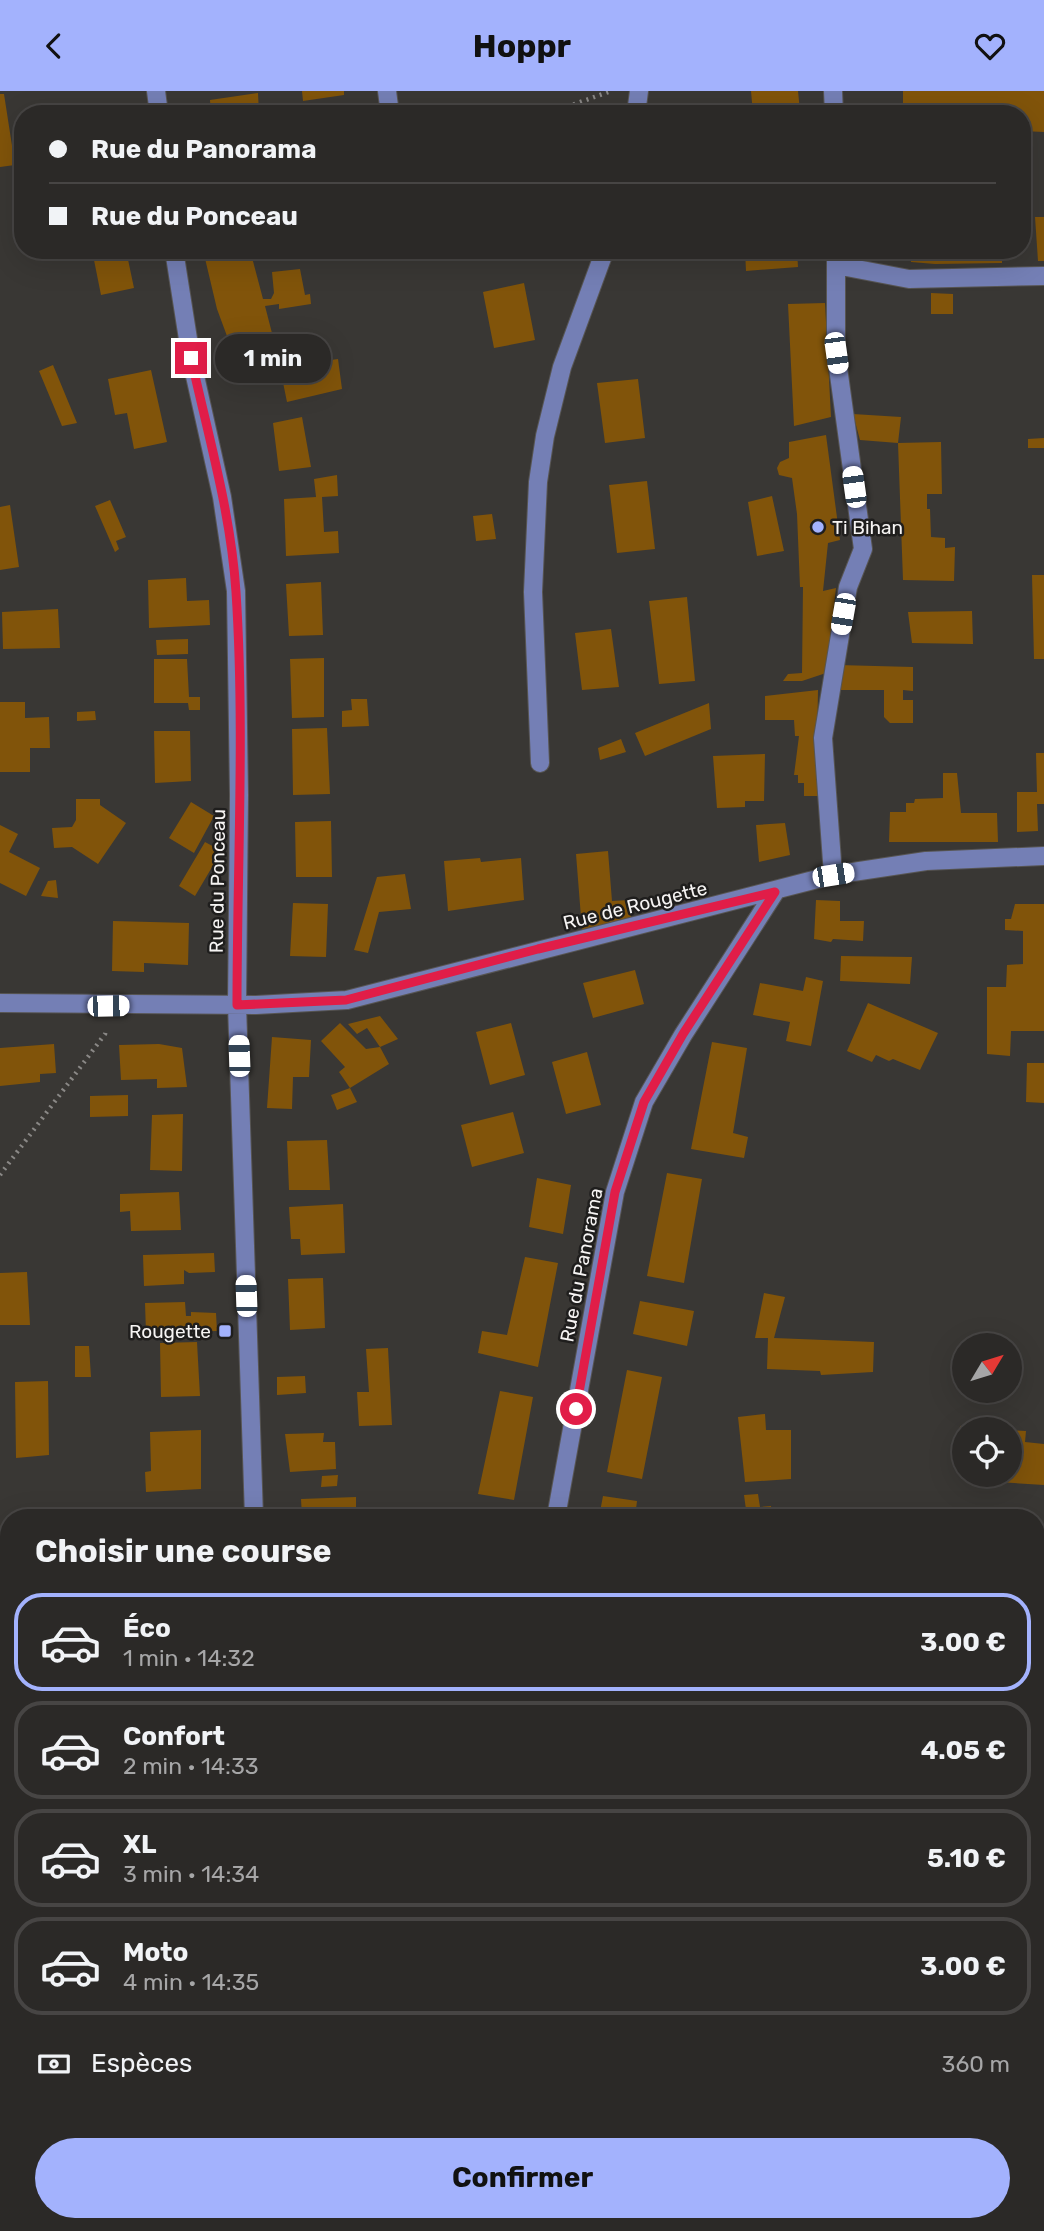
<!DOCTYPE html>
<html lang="fr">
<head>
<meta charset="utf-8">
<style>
  :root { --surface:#2b2927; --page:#373533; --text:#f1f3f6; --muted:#a6a6a7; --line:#474544; --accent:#a3b2fd }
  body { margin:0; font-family:Rubik,sans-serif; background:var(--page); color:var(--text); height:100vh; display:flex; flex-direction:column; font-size:26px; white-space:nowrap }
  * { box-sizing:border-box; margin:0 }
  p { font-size:23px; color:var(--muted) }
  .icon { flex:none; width:38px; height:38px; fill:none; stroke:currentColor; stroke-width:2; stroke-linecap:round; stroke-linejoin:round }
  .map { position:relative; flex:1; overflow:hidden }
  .details { position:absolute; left:0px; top:1418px; width:1045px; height:723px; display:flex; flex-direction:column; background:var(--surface); border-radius:28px 28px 0 0; box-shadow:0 7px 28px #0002,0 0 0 2px var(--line) }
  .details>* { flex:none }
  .guide { position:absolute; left:14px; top:14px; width:1017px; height:154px; border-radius:28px; box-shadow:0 7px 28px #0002,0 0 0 2px var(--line); display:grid; align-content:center; height:154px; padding:0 35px; background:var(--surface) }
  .needle { width:46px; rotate:52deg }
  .fabs { position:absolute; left:952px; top:1242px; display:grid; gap:14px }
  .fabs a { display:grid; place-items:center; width:70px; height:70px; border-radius:50%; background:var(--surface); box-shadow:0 7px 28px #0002,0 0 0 2px var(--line); font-size:35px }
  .end { position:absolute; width:32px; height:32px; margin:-16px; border:9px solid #e11d48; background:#fff; box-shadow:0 0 0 4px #fff }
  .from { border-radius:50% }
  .bubble { position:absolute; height:49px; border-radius:24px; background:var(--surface); box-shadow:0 7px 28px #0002,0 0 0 2px var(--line); font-size:23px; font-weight:700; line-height:49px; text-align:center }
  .car { position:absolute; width:21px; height:42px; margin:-21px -10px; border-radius:9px; box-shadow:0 0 5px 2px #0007; background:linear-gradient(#fff 24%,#345 0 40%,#fff 0 76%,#345 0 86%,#fff 0) }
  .guide b { display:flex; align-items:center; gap:24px; height:66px; font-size:26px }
  .guide b+b { border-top:2px solid var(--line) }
  .guide i { width:18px; height:18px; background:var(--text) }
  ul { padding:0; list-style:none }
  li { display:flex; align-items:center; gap:21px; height:98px; margin:0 14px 10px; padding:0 21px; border:4px solid var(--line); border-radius:28px }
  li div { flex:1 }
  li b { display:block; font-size:26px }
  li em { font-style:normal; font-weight:700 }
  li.selected { border-color:var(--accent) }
  li>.icon { width:63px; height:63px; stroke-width:1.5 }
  h2 { padding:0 35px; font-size:32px; line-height:84px }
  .pay { display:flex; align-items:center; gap:18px; height:77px; padding:0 35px; font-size:26px }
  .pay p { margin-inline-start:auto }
  .button { display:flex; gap:14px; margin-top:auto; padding:14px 35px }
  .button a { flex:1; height:80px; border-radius:42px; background:var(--accent); color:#111; font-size:28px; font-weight:700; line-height:80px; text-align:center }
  header { display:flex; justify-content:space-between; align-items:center; height:91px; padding:0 35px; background:var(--accent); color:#111; font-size:32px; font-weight:700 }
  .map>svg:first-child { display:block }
  .built { fill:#474038 }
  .building { fill:#81540a }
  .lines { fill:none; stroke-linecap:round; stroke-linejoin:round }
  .minor-casing { stroke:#575553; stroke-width:20 }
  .path { stroke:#8a8886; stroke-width:4.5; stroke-dasharray:2 5; stroke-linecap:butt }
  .minor { stroke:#747fb5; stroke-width:18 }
  .route { stroke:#e11d48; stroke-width:9 }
  .poi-dot { fill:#a3b2fd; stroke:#1f1e1d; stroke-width:2.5 }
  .labels { text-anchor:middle; stroke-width:5; stroke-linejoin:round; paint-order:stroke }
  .poi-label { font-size:19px; fill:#f6f4f3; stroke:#1f1e1d; text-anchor:start }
  .street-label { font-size:19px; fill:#f6f4f3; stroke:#1f1e1d }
</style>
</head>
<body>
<header><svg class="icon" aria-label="back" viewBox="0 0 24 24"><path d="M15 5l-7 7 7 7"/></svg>Hoppr<svg class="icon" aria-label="heart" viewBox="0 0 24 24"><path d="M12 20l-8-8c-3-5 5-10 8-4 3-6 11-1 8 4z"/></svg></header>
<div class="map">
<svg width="1044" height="2140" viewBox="0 0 1044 2140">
  <rect width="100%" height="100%" fill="#393734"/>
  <path class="built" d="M1044 1644V1858L1036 1854V1665Z"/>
  <path class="building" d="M302 0H344V4L303 10Z
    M751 0H798L800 20 797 23H753Z
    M903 0H1044V41L1022 40V23H903Z
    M258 2 259 23H211L210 9Z
    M0 3H4L15 74 0 76Z
    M716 15 718 23H677V21Z
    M1035 126H1044V170H1038Z
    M92 159H126L134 197 101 204Z
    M203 159H250L263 208H271L274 202 272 181 300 178 305 204 310 203 311 213 279 218V213L265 215 273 246 305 244 306 251 314 250 317 271 338 268 342 298 287 311 276 257 234 264 217 218Z
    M375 159H405V160L378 168Z
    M745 159H797L798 176 746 180Z
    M910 159H1002V172L935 173 911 171Z
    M524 192 535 249 494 257 483 201Z
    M931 202 953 203V223H931Z
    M825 212 831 326 794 335 788 213Z
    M53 274 77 332 62 335 39 280Z
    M151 279 167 351 134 358 127 322 115 324 108 288Z
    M638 288 645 347 605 352 597 292Z
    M853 323 901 326 898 352 860 349Z
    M302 326 311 376 279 380 273 332Z
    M826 344 840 449 828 452 823 500 836 497 826 582 802 590H783L788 583 802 582 803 496H800L797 423 792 387 779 384 777 377 780 371 789 367V351Z
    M1044 347V357H1028V348Z
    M941 351 942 403H927V418H930L931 446 945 447V457L955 456 954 490 903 489 898 352Z
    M337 384 338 405 322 406 324 441 338 440 339 462 286 465 284 408 316 406 314 388Z
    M647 390 655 458 617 462 609 394Z
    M772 405 784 460 757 465 748 411Z
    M110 409 126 446 116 450 119 458 115 461 95 415Z
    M10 414 19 476 0 479V416Z
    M492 423 496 448 476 450 473 425Z
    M1032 484H1044V568H1034Z
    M186 487 187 510 209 509 210 534 149 537 148 489Z
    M321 491 323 544 289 545 286 493Z
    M687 506 695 590 659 593 649 510Z
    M58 518 60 557 3 558 2 521Z
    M972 520 973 553 912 552 908 521Z
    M611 538 619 596 582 599 575 542Z
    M188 548V563L157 564 156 549Z
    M324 567V626L292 627 290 568Z
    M154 568H187L189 606H200V619H189L188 612H154Z
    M838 574 913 576V600L903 599V609H913V632H890L884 626V599H839Z
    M818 599 817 656 821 705H804V692H798V684H794L799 645H795L794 629H765V605Z
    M351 608H367L369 635 342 636V620L352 619Z
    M0 611H25V627L49 626 50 657H30V681H0Z
    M709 612 711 638 645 665 635 642Z
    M95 620 96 629 77 630V621Z
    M327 637 330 703 293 704 292 638Z
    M154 640H190L191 690 155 692Z
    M621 648 626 661 600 669 598 657Z
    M1036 662H1044V713H1037L1038 740 1017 741V701H1037Z
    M765 663 764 710H745V716L717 717 713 665Z
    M943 682H957L961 722H997L998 751H889L890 721H906V712H914L915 708 943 707Z
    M76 708H100V714L126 732 98 773 72 756 54 757 52 737 72 736 76 729Z
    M191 711 214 725 194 762 169 747Z
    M331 730 332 786H296L295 731Z
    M785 732 790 764 759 771 756 734Z
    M0 734 18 743 9 761 40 777 26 805 0 792Z
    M205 751 218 758V766L195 805 179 795Z
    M608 760 612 810 629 809 631 826 582 839 576 763Z
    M480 767 481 771 521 767 524 809 448 820 444 770Z
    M405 783 411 818 379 821 368 862 354 859 377 786Z
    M56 789 58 807 41 805 48 790Z
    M816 809 840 810V830H864L863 850 833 848 831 851 814 848Z
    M293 812 328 813 326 866 290 865Z
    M1015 813H1044V940H1011L1010 965 987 963V896H1006L1007 874 1023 873V840L1005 839V828H1011Z
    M113 830 189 832 188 874 144 872V881L112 880Z
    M841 865 912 866 910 893 840 890Z
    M635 879 644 913 593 927 583 892Z
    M806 886 823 890 811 955 786 950 790 931 753 924 760 892 803 900Z
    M868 912 938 942 920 979 893 968 889 970 876 964 872 971 847 960Z
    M380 925 398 948 380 956 389 973 350 997 339 981 345 976 321 950 340 932 366 958 380 956 367 937 357 943 348 933Z
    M511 932 525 984 490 994 476 941Z
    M272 946 311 949 309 986H293L292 1018 267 1017Z
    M712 951 747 957 733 1042 748 1046 744 1067 691 1058Z
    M54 953 56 982 40 983V991L0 995V957Z
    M119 954 159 953 182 957 187 996 157 997V988L121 989Z
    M587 961 601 1014 566 1023 552 971Z
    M1027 972H1044V1012L1026 1011Z
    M350 997 357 1011 337 1019 331 1004Z
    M128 1004V1025L90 1026V1005Z
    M513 1021 524 1062 472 1076 461 1034Z
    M183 1023 182 1080 150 1079 152 1024Z
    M327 1049 330 1099H289L287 1050Z
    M667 1082 702 1088 684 1192 647 1185Z
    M537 1087 571 1094 563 1143 529 1136Z
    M179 1101 181 1139 131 1140 130 1120 120 1121V1103Z
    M343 1113 345 1162 301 1164 300 1148H291L289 1116Z
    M214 1162 215 1181 189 1182 184 1179V1193L144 1195 143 1164Z
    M525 1166 558 1172 538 1276 478 1262 482 1240 507 1244Z
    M27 1181 30 1234H0V1182Z
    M323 1187 325 1237 290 1239 288 1188Z
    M764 1202 785 1206 774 1247 874 1251 873 1281 821 1284 820 1280 767 1278 768 1247H755Z
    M640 1210 694 1220 687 1255 633 1243Z
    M185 1211 186 1225H191V1221L216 1222 217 1240 146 1242 145 1212Z
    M197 1251 200 1305 161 1306 160 1252Z
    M75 1255H89L91 1286H75Z
    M388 1257 392 1334 359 1335 357 1301H369L366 1258Z
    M627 1279 662 1286 642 1388 607 1381Z
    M305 1285 306 1302 277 1304V1286Z
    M48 1290 49 1364 16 1367 15 1291Z
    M500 1300 533 1306 514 1409 478 1403Z
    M765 1323 766 1339H791V1388L745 1391 738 1326Z
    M960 1335 983 1337 964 1339V1374L957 1373Z
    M201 1339V1398L146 1401 145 1381 151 1380 150 1341Z
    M1010 1339 1026 1340 1025 1351 1044 1353V1394L981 1390V1384H1010Z
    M324 1342 323 1351H335L336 1378 290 1381 285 1343Z
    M338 1384 337 1395 321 1396 322 1385Z
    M758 1403 760 1416 771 1415 772 1426H747L744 1404Z
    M603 1405 637 1410 635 1426H599Z
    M356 1406V1426H302L301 1408Z
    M0 1435 9 1436 8 1461 0 1460Z
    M1044 1644V1788L1036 1785V1665Z
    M1044 1980V2007L1036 2002V1994Z
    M5 1983 9 1989V2030L0 2036V1986Z
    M9 2079V2132H28L12 2140H0V2084Z
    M1036 2116 1044 2121V2140H981L986 2132H1036Z
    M111 2132H157L163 2140H114L110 2138Z
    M327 2132H369V2140H327Z
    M858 2132H923L918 2140H867L869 2137Z"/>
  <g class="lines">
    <g class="minor-casing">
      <path id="minor" d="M156 0 159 23
        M387 0 390 23
        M833 0 834 23
        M636 23 639 0
        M174 159 191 267 222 406 236 500 239 704 237 914 254 1426
        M836 174 909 188 1044 185
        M540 672 533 501 538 391 545 345 562 276 605 159
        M833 784 823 647 848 496 863 458 836 262V159
        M0 912 256 914 347 909 833 784 926 770 1044 765
        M556 1426 615 1101 644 1011 683 944 775 801
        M1036 1594 1044 1573
        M287 2132 288 2140
        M792 2140 794 2132"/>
    </g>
    <path class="path" d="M547 23 611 0
      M0 1084 105 943 106 938"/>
    <use href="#minor" class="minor"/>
  </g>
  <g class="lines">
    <path class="route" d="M191 267C208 344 231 422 236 501 245 638 237 777 237 914L346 909 538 858 775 801 683 943 644 1011 615 1101 576 1318"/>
  </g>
  <g class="poi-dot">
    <circle cx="818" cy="436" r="7"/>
    <rect x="218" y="1233" width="14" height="14" rx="3.5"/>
  </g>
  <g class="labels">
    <g class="poi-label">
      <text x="832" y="443">Ti Bihan</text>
      <text x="211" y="1247" text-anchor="end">Rougette</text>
    </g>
    <g class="street-label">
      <text transform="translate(217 790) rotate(-89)" y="7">Rue du Ponceau</text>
      <text transform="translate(635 814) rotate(-14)" y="7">Rue de Rougette</text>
      <text transform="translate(581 1174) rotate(-79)" y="7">Rue du Panorama</text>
    </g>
  </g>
</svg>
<div class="fabs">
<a><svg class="needle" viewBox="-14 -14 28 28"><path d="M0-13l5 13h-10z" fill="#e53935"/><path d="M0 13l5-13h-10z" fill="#a6a6a7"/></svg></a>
<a><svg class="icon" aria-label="locate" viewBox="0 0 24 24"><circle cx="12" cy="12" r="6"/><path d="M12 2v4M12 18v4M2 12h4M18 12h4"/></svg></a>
</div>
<i class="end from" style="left:576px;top:1318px"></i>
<i class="end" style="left:191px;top:267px"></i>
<div class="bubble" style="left:215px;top:243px;width:116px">1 min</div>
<i class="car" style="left:836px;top:262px;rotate:172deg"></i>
<i class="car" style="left:854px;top:396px;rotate:352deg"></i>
<i class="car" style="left:843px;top:523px;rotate:190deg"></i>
<i class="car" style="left:833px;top:784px;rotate:81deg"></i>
<i class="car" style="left:108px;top:915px;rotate:89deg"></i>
<i class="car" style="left:239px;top:965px;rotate:358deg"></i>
<i class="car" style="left:246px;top:1205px;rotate:358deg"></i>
<div class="guide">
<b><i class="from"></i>Rue du Panorama</b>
<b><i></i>Rue du Ponceau</b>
</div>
<section class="details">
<h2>Choisir une course</h2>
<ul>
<li class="selected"><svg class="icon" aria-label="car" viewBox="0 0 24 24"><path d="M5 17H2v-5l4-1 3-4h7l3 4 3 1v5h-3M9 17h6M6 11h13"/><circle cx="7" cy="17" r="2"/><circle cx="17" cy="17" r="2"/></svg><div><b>Éco</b><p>1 min · 14:32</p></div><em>3.00 €</em></li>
<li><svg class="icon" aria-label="car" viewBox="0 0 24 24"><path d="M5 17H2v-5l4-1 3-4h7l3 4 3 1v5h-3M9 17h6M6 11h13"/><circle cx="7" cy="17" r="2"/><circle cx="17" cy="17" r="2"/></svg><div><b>Confort</b><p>2 min · 14:33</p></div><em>4.05 €</em></li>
<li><svg class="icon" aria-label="car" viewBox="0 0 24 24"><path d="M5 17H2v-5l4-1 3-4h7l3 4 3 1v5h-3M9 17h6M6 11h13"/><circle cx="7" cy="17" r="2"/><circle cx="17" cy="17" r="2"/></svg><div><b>XL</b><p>3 min · 14:34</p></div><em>5.10 €</em></li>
<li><svg class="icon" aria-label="car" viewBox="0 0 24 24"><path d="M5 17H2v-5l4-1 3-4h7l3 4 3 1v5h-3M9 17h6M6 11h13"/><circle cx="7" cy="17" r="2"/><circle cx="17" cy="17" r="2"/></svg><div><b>Moto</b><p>4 min · 14:35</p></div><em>3.00 €</em></li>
</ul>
<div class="pay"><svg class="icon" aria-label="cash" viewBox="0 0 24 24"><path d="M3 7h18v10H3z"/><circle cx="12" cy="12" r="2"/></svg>Espèces<p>360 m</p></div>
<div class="button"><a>Confirmer</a></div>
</section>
</div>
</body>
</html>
